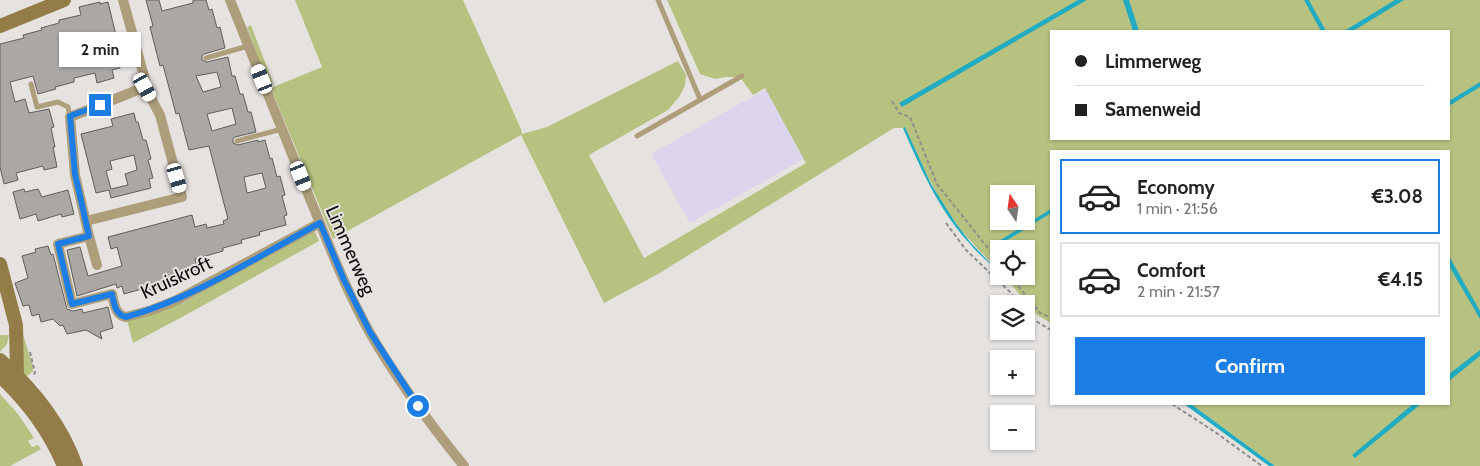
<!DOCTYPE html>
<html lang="en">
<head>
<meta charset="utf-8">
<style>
  :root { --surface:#fff; --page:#f2f2f2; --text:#222; --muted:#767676; --line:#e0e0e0; --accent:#1c7de5 }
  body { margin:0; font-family:Cabin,sans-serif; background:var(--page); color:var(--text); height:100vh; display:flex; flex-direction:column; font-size:19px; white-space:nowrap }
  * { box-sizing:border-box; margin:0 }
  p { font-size:16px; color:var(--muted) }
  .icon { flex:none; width:28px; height:28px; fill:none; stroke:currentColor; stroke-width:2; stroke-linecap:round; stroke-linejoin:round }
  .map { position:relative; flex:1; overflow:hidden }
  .sheet { position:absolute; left:1050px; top:150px; width:400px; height:255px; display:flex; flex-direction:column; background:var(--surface); border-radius:0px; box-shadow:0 1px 4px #0004 }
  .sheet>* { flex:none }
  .banner { position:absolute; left:1050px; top:30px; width:400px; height:110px; border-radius:0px; box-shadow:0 1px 4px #0004; display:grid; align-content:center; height:110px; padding:0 25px; background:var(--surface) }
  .needle { width:32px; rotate:347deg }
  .buttons { position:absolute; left:990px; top:185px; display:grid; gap:10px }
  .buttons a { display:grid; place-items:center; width:45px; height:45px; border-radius:0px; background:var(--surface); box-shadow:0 1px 4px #0004; font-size:25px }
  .end { position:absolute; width:22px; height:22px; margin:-11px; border:6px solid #1c7de5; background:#fff; box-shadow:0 0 0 2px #fff }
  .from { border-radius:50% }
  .bubble { position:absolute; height:35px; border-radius:0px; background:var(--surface); box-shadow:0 1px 4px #0004; font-size:16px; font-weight:700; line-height:35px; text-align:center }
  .car { position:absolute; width:15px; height:30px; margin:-15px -8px; border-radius:6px; box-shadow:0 0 4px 1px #0007; background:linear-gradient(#fff 24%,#345 0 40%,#fff 0 76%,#345 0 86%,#fff 0) }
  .banner b { display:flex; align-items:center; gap:18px; height:48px; font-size:19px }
  .banner b+b { border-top:1px solid var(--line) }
  .banner i { width:12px; height:12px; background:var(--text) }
  ul { padding:9px 0 0; list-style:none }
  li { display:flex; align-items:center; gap:15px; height:75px; margin:0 10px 8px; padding:0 15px; border:2px solid var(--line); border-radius:0px }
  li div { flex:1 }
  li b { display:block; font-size:19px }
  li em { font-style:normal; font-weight:700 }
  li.selected { border-color:var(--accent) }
  li>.icon { width:45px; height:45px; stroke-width:1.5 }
  .cta { display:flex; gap:10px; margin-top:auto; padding:10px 25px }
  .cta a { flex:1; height:58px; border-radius:0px; background:var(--accent); color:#fff; font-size:20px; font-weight:700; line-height:58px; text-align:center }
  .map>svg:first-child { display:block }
  .industrial { fill:#dcd5eb }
  .green { fill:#b8c280; fill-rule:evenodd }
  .water { fill:#23acc1 }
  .building { fill:#aaa7a4; stroke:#605d5b; fill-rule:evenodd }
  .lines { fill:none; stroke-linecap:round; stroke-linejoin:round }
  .path { stroke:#908d8b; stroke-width:2; stroke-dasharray:4 2.5; stroke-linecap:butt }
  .lane { stroke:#ae9e7c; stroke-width:5 }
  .street { stroke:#ae9e7c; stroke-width:10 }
  .secondary { stroke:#947c48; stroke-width:14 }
  .route { stroke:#1c7de5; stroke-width:6 }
  .labels { text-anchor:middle; stroke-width:4; stroke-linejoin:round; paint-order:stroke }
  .street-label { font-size:19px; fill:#0d0c0b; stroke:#e6e2e0 }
</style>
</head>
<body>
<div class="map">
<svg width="1480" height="466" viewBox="0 0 1480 466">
  <rect width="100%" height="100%" fill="#e6e2e0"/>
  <path class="industrial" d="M768 88 807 157 690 223 651 154Z"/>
  <path class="green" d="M295 0H463L521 129 522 134 547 127 678 61 686 75 685 86 679 97 668 110 589 155 644 258 806 163 765 88 753 95 740 77H725L715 79 700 74 667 0H1480V466H1275L1191 404H1449V151H1051V323L1037 315 1004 276H1026V249H999V271C984 255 968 240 955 222 934 193 920 160 904 128H894L658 274 604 303 521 135 333 239 271 88 322 67ZM1051 31H1449V139H1051ZM999 194H1026V221H999Z
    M251 25 273 83 268 84 247 27Z
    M315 232 319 241 184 316 133 343 127 320 183 303 308 233Z
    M19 322 33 366V371L26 377 24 376Z
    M0 335H9L7 344 0 352Z
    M0 394 18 414 34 438 28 441 32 447 38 445 41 449 10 466H0Z"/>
  <path class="water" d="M1078 0H1087L902 107 899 103Z
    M1123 0H1129L1139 31H1133Z
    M1304 0H1309L1326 31H1321Z
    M1395 0H1404L1353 31H1344Z
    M1480 82V87L1449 106V101Z
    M905 127 931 184 955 222 970 242 999 272C990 263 979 255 971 245 940 212 921 170 903 128Z
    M1051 209V213L996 247 994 244Z
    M1449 256 1480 311V319L1449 266Z
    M1480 350V356L1449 381V374Z
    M1184 404H1191L1275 466H1269Z
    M1413 404H1421L1355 458 1352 455Z"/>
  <path class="building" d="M146 0H159L162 11 193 3V0H206L209 10 212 9 217 28 220 27 225 48 204 54 202 56V60L207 62 228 57 232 76H235L240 94H243L248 112H251L256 132 235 137 233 139V143L238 145 258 140V142L265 140 270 159 272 158 277 177 280 176 285 195 282 196 287 215 284 216 286 225 259 232 260 235 241 240 242 243 223 248V251L195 259 198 270 178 275 179 278 161 282 162 287 144 292 142 289 124 294 122 286 117 288 116 284 77 296 67 250 80 247 88 276 122 266 117 247 111 249 108 237 192 215 195 227 206 224 207 228 224 224 223 221 228 219 209 146 189 150 179 113 176 114 163 65 160 66 150 27 153 26ZM217 72 221 87 203 92 196 76ZM232 108 236 124 212 131 207 114ZM262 173 266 188 247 193 244 177Z
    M100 2V4L108 2 119 48 116 49 120 68 112 70 114 78 97 83 95 73 74 78V82L55 87 56 89 38 94 33 76 10 82 15 102 25 99 29 113 49 109 54 127 51 128 55 147H53L57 167 44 170 43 166 16 173 18 180 4 184 0 167V44L24 38 23 35 42 30 41 28 59 23V20L81 15 79 7Z
    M134 113 136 122H138L143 140H146L151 159 148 160 153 178 149 179 151 188 111 198 109 190 96 193 81 134 113 126 111 119ZM134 155 137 170 125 174 128 185 111 189 106 171 112 169 110 161Z
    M24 189 25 192 38 189 42 197 68 190 74 214 62 217 61 214 38 221 36 214 20 219 13 192Z
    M48 246 51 255 53 254 67 309 73 311 82 309 83 313 108 307 113 328 100 332 102 339 86 330 67 334 63 325 60 326 53 319 41 322 39 314 32 316 29 305 23 306 15 283 28 278 22 256 36 252 35 249Z"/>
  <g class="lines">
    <path class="path" d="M892 101 899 113 910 117 937 184 999 262
      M946 223 966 250 1010 292 1019 304
      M1010 276 1040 313 1051 318
      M1026 314 1029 317 1051 330
      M30 352 35 373 32 375
      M1172 404 1215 432 1262 466"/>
    <path class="lane" d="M658 0 700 99
      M206 58 248 46
      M31 84 37 107 58 102 68 107 70 117
      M637 136 742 76
      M237 141 282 129"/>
    <path class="street" d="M230 0C256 65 282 129 308 194 327 240 345 289 370 333 397 380 430 424 464 466
      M145 87 70 117 75 175 89 236 58 244 72 304 112 294C114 303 115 315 126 317L152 310 177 300 320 223
      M86 221 182 197 160 115 145 87 144 76 123 0
      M89 236 97 265"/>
    <path class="secondary" d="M0 26 64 0
      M0 264 16 325 17 376
      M0 360C33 389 61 424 76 466
      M0 376C27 401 50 432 64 466"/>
  </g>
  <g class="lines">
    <path class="route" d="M100 105 70 116 75 174 89 236 58 244 72 304 112 294C114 303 115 315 126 317 194 298 257 257 320 223L344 280 370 332 418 406"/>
  </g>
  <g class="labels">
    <g class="street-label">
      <text transform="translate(351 250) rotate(66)" y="7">Limmerweg</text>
      <text transform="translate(176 277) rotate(-25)" y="7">Kruiskroft</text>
    </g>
  </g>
</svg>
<div class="buttons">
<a><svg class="needle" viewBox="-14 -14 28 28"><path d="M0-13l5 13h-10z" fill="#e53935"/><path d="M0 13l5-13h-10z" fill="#767676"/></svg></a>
<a><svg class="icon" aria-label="locate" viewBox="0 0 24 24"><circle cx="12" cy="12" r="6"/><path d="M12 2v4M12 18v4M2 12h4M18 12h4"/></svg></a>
<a><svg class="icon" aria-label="layers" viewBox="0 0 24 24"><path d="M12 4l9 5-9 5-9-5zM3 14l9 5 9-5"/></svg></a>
<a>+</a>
<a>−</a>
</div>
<i class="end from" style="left:418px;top:406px"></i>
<i class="end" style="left:100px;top:105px"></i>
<div class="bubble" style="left:59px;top:32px;width:82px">2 min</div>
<i class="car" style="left:262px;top:79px;rotate:338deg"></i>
<i class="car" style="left:145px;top:87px;rotate:151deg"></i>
<i class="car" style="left:301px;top:176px;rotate:158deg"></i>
<i class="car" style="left:177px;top:178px;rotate:164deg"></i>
<div class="banner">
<b><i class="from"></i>Limmerweg</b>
<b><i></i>Samenweid</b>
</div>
<section class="sheet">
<ul>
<li class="selected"><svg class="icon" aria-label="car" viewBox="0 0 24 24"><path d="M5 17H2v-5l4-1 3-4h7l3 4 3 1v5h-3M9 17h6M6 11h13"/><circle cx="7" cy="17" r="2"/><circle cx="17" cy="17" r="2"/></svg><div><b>Economy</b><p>1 min · 21:56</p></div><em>€3.08</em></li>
<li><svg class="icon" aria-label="car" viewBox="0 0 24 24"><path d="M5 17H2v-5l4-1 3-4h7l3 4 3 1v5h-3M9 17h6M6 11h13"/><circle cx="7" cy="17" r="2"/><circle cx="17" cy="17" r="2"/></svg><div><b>Comfort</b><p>2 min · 21:57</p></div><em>€4.15</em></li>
</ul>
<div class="cta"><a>Confirm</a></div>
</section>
</div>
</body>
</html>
